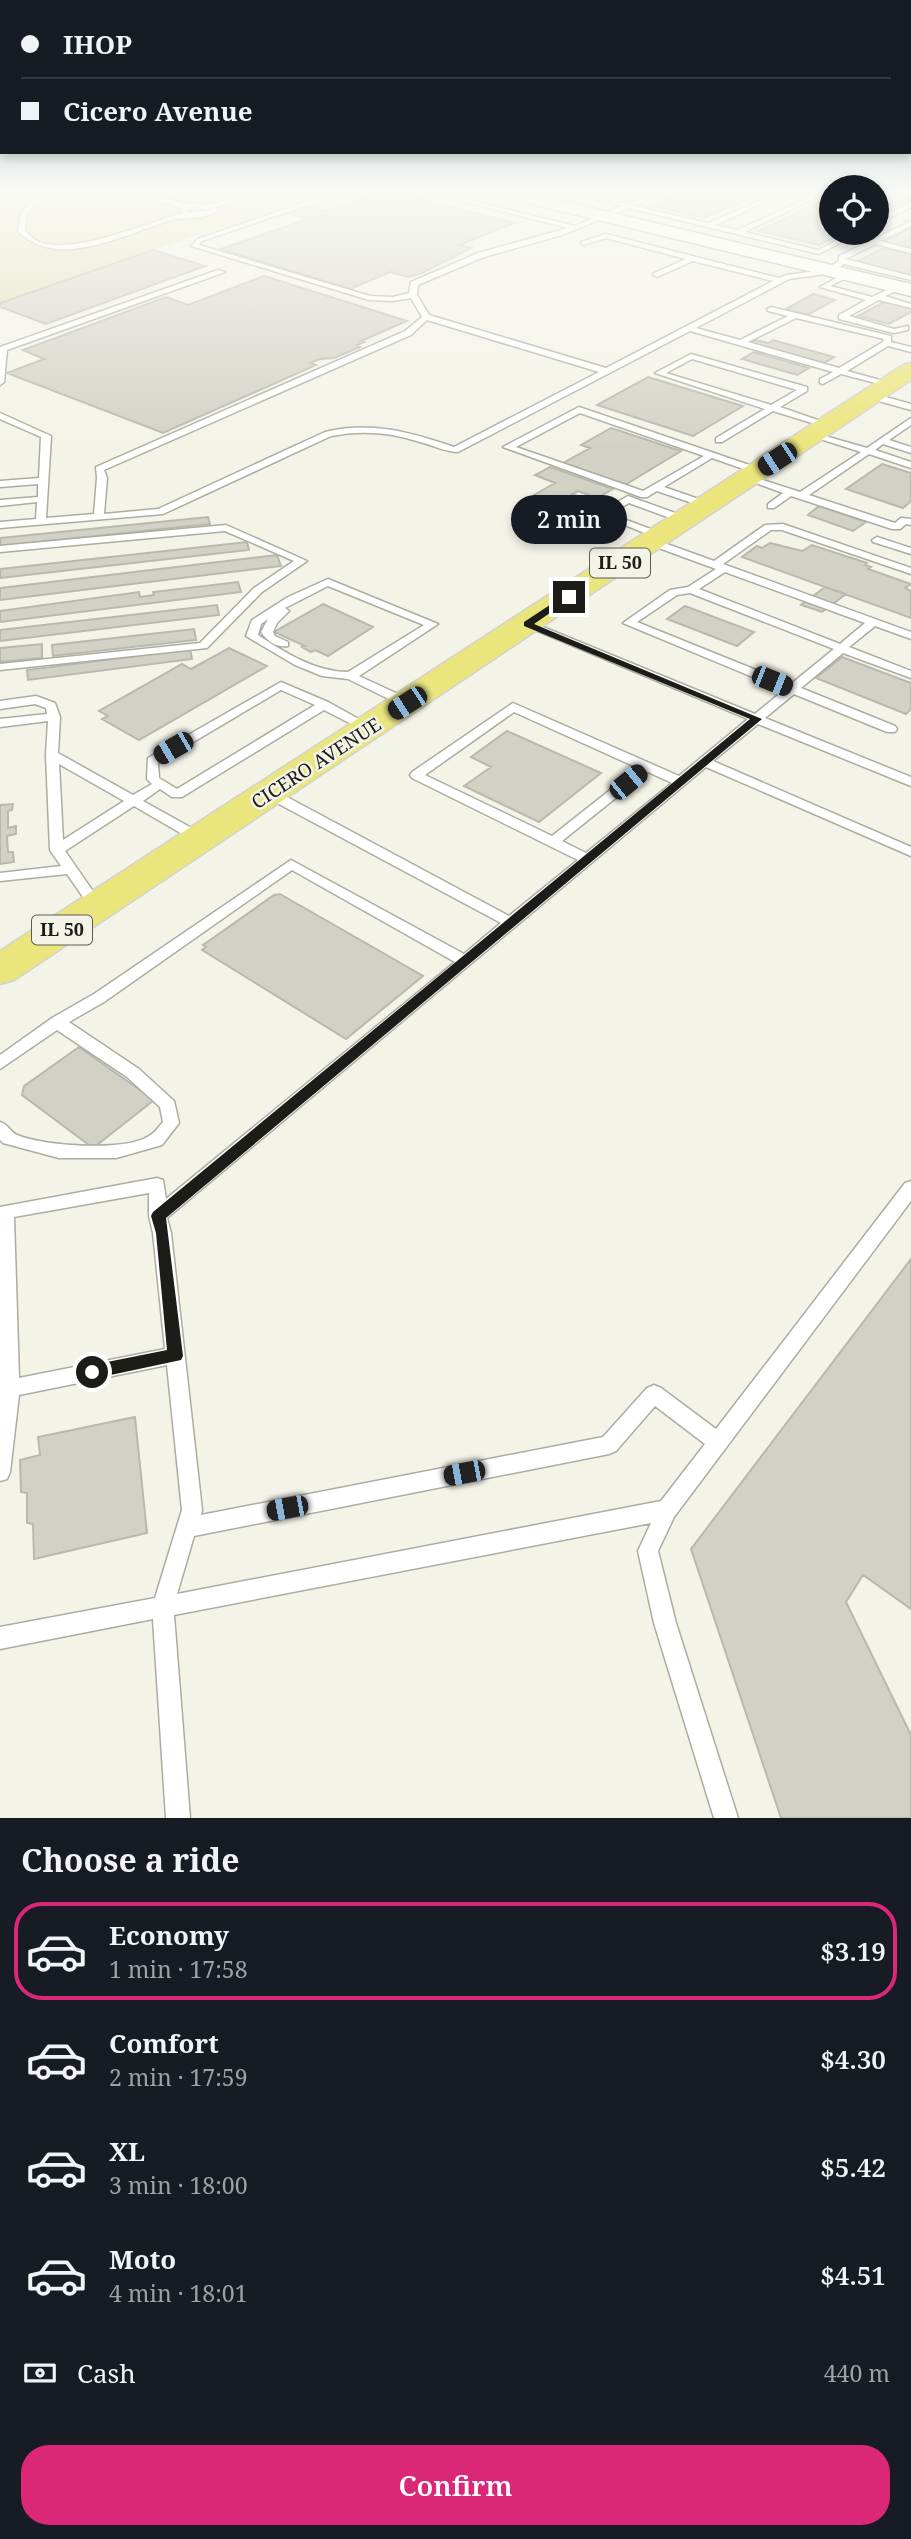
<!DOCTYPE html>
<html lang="en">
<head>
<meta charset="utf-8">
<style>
  :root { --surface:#171b24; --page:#242831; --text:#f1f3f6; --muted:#9ea1a6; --line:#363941; --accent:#db2777 }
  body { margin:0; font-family:"Noto Serif",serif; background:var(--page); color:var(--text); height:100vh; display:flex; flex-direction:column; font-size:26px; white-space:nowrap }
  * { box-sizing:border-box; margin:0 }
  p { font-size:23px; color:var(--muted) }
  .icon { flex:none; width:38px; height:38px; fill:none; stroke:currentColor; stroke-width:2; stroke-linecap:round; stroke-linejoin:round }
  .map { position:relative; height:1818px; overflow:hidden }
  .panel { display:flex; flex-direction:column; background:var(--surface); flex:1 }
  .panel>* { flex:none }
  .banner { position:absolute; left:0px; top:0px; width:912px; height:154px; box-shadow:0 4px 10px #0003; display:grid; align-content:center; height:154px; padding:0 21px; background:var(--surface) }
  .fabs { position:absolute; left:819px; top:175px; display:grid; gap:14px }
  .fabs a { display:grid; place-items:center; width:70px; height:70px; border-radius:50%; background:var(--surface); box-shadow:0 4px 10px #0003; font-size:35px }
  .end { position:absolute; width:32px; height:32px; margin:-16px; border:9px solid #1c1c18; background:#fff; box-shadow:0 0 0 4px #fff }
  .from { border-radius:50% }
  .bubble { position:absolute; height:49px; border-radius:24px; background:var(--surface); box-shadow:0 4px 10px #0003; font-size:23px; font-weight:600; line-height:49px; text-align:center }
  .car { position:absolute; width:21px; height:42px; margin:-21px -10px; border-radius:9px; box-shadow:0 0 5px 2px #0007; background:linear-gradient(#222 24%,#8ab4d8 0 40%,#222 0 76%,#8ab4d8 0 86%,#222 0) }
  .banner b { display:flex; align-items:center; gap:24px; height:66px; font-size:26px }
  .banner b+b { border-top:2px solid var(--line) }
  .banner i { width:18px; height:18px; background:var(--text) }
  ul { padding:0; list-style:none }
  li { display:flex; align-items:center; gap:21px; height:98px; margin:0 14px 10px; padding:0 7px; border:4px solid transparent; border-radius:28px }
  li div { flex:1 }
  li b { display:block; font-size:26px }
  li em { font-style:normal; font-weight:600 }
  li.selected { border-color:var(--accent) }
  li>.icon { width:63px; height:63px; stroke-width:1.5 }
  h2 { padding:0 21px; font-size:32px; line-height:84px }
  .pay { display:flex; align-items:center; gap:18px; height:77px; padding:0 21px; font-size:26px }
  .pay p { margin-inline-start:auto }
  .primary-button { display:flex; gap:14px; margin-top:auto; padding:14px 21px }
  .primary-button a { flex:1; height:80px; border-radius:28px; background:var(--accent); color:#fff; font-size:28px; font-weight:600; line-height:80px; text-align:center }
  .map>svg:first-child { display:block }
  .green { fill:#e0deb3 }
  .building { fill:#d1d1c6; stroke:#b9b8ae; stroke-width:2 }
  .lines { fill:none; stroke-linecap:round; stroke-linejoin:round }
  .lane-casing { stroke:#acaca1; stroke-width:3 }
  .secondary-casing { stroke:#acaca1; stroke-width:3 }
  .primary-casing { stroke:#d2d2d1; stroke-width:3 }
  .lane { fill:#fff; fill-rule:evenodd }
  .secondary { fill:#fff; fill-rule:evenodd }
  .primary { fill:#ebe57d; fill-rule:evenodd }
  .route { fill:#1c1c18 }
  .labels { text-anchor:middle; stroke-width:5; stroke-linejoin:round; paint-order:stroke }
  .shield { fill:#f3f3e8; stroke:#5c5c56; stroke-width:2 }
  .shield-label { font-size:18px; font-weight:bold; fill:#1c1c18 }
  .street-label { font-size:19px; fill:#1c1c18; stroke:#f3f3e8 }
</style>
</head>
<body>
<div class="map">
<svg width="911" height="1818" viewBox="0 0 911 1818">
  <rect width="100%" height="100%" fill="#f3f3e8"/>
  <path class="green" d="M0 195H317L0 302Z"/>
  <path class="building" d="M375 195H404L514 223 459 245 471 248 422 273 408 277 390 272 350 289 221 249 308 219 289 213 309 207 327 211Z
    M675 195H758L704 218 650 205Z
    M877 195H897L911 198 877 215Z
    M831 197V233H843L819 245 759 231Z
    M911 227V248L884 242Z
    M884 248 911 254V275L856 262Z
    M153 250 205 266 46 324 0 307V303Z
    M264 276 407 321 361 341 364 342 357 345 360 347 334 358 320 359 310 363 316 365 163 433 7 373 44 359 23 350 166 297 188 305Z
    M813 294 835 300 807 315 786 309Z
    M884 302 911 308V312L889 324 858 316Z
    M756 340 768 343 773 340 834 357 822 364 749 344Z
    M754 352 809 368 797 375 742 359Z
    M648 377 743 406 693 436 597 405Z
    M611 428 681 451 625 485 563 463 590 448 581 445Z
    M882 464 911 473V501L903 508 846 489Z
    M550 467 613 489 597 498 578 491 572 494 592 501 576 511 534 495 555 483 535 475Z
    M819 506 866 522 853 531 808 515Z
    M208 517 210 524 0 546V538Z
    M247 542 249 550 0 578V569Z
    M770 543 802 551 812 545 867 563 865 565 871 567 868 569 911 584 905 588 911 591V618L742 557 757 546 762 548Z
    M277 555 281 566 0 600V588Z
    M238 582 241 592 0 622V611L139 592 140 597 154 595 153 592Z
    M825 587 846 594 822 612 801 605Z
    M323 604 373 627 328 656 315 650 311 652 302 647 305 646 274 632Z
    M217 605 219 615 0 641V630Z
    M685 606 754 632 737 646 667 619Z
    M194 629 196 640 53 656 52 645Z
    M42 644V658L0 662V648Z
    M229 648 267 666 139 740 102 719 108 716 99 711 182 664 191 669Z
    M190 649 192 659 28 680 27 670Z
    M842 657 911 683V709L906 714 816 678Z
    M507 731 601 773 539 822 464 786 491 767 471 757Z
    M13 804 12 810 8 811V828L16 826V834L7 836 8 852H13L14 862 0 864V805Z
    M280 894 423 976 346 1039 202 950 206 947 203 945 274 895Z
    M79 1047 154 1100 97 1145H89L22 1095 24 1086Z
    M911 1259V1609L863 1575 846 1602 911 1735V1818H781L691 1549Z
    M135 1417 147 1533 34 1559 33 1524 27 1523V1493L21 1492 20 1460 40 1455 38 1437Z"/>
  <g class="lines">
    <g class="lane-casing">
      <path id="lane" d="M38 195H44L27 213 25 230C28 234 33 239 37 241 70 257 148 222 183 213L181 208 154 199 156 195H162L160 197C177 202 194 206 211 204 225 202 237 194 250 195L215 207 218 210C206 221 187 216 172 220 126 233 58 272 18 231L21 213ZM199 207 211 210 189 213 187 210Z
        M343 195H354L308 205 202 241 199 245 370 296 393 297 409 293 411 282 478 253 568 228 439 195H448L575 226 621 206 579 195 627 204 650 195H658L635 206 708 223 773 195H780L716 225 737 230 815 195H822L745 232 818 250 851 233H859L819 254 629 208 562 235 484 257 418 285 417 295 429 315 606 368 773 281 693 261 657 277 653 275 654 273 686 259 606 238 583 245 581 242 606 234 779 278 787 275 824 270 839 261V256L911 221V226L880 241 911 249V253L875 244 846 259 911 276V280L844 264 833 273 789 279 696 328 740 340 788 316 768 311 767 309 771 307 891 336V342L911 347V352L888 346 847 371 891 383V387L841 374 823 384 820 383V379L833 372 690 331 458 452C446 452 432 445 420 442 390 432 362 430 331 436L163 514 0 528V522L36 519 37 502 0 506V500L38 497V484L0 487V481L39 478 41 437 0 419V413L51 436 46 518 94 514 97 478 96 467 405 331 422 317 411 298 393 301 369 300 191 246 198 239 305 202ZM796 318 884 339 883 342 839 368 748 342ZM427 320 599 372 454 447C410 432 371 421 325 432L158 509 104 514 107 478 104 470 411 335Z
        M911 202V207L877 224V219Z
        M218 270 225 272 7 350 4 382 0 385V347Z
        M845 273 849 275 848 277 830 286 872 297 895 286 899 288 898 290 885 296 911 304V308L879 300 849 316 894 329 908 326V330L894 333 839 319V315L866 300 820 287Z
        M691 354 807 387V391L780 407 832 425 828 428 773 411 722 442H716V438L765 409 655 373ZM692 359 797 390 771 405 666 373Z
        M871 393 911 404V410L868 398 867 396Z
        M579 407 761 469 763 471 755 473 712 458 664 487 710 503V507L707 508 657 491 647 497H641L503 447ZM580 413 704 456 643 491 516 447Z
        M911 418V425L889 440 911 447V453L883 444 875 450 911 462V468L869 454 809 495 895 523 901 518 911 519V525L906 524 900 529H892L791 496 774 508H768V504L783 493 742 478 747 475 800 492 861 452 811 436V432L867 448Z
        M628 496 689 518 690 520 681 522 629 503 610 514 664 534V538L660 539 597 514Z
        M783 524 911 568V574L782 530H771L723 564 911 632V639L875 626 849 647 911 671V678L843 653 801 688 895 726 897 729 895 732H887L794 694 765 718 911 777V786L758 724 713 761 911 847V856L706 767 167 1218 171 1233 202 1510 201 1515 603 1437 647 1388 654 1385 661 1388 716 1429 905 1183 911 1181V1201L674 1517 658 1551 676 1623 738 1818H714L654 1623 638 1551 651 1523 174 1615 190 1818H166L153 1619 0 1649V1627L155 1598 182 1510 167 1365 19 1395 10 1472 7 1479 0 1481V1207L157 1178 163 1180 166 1199 455 962 292 870 104 1002 69 1022 139 1069 174 1101 179 1123 162 1145 116 1158H59L3 1143 0 1140V1122C8 1124 10 1132 17 1135 43 1146 129 1153 152 1134 156 1131 159 1126 163 1122L160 1107 127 1077 57 1030 0 1069V1055L52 1018 94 994 291 860 464 954 501 923 264 796 263 793 264 790H274L509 916 578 860 412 778 410 775 412 772 513 703 679 776 748 719 521 624 527 621 531 622 755 714 784 690 623 623 670 590 688 587 716 569 648 544V540H656L714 561 765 525ZM725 572 865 623 840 644 699 589ZM690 593 834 649 791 684 637 622 677 595ZM514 712 638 768 552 836 425 775ZM648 772 672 783 586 853 562 841ZM149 1193V1216L153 1233 165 1349 19 1378 14 1217ZM655 1406 705 1444 661 1501 177 1594 194 1536 609 1454 616 1451Z
        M226 525 307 561 262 592 207 648 0 670V664L200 643 254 588 294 561 225 531 0 552V546Z
        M877 537 911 548V554L873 542 872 540Z
        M328 579 438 624 359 676 411 700V706H403L348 679 322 676 295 665 246 636 252 620 288 597ZM328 586 424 625 348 672C315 672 284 652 258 635L261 624 268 619 261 632C267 641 277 648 288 646V642L275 636 273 632 277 623 289 611 285 608Z
        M281 682 328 702 375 728 373 731H365L324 710 182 797H172L160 789 143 801 206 836 208 839 206 842H196L134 806 65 851 104 907 102 910H92L67 874 0 881V873L61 866 50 850 46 755 48 721 0 727V719L47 714 46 708 35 704 0 709V701L36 696 55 703 60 717 58 753 133 795 152 784 147 779 148 758ZM281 690 315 705 177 789 159 778 158 763ZM59 764 124 801 63 840Z"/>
    </g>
    <g class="secondary-casing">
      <path id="secondary" d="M509 195H538L911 284V296L512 199Z"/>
    </g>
    <g class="primary-casing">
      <path id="primary" d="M911 363V380L14 980 0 984V951L903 365Z"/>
    </g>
    <use href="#lane" class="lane"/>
    <use href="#secondary" class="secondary"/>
    <use href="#primary" class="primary"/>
  </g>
  <linearGradient id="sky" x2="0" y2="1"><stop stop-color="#97b7c4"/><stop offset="0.43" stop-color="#fafaf5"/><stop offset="1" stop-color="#fafaf5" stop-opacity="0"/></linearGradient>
  <rect width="911" height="449" fill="url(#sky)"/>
  <path class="route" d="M565 595 573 597 534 624 762 719 166 1218 183 1356 181 1360 92 1379 86 1377 84 1372 92 1365 167 1350 156 1233 151 1216 153 1212 750 719 524 626V622Z"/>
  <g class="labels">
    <g class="shield">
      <rect x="590" y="548.5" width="60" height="29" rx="5"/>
      <rect x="32" y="915.5" width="60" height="29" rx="5"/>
    </g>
    <g class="shield-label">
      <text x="620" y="569">IL 50</text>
      <text x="62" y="936">IL 50</text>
    </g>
    <g class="street-label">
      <text transform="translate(316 763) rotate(-33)" y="7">CICERO AVENUE</text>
    </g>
  </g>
</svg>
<div class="fabs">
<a><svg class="icon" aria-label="locate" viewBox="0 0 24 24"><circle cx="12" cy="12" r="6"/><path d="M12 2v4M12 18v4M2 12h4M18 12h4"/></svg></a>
</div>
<i class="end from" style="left:92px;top:1372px"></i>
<i class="end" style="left:569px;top:597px"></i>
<div class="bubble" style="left:511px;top:495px;width:116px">2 min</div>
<i class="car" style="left:777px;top:459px;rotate:237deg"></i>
<i class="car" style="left:772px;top:681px;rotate:112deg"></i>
<i class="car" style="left:407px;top:703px;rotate:237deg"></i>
<i class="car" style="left:173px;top:748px;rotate:240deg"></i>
<i class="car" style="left:628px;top:782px;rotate:51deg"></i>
<i class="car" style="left:464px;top:1473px;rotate:259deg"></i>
<i class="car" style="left:287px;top:1508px;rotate:259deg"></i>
<div class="banner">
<b><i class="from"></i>IHOP</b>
<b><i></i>Cicero Avenue</b>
</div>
</div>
<section class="panel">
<h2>Choose a ride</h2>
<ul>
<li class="selected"><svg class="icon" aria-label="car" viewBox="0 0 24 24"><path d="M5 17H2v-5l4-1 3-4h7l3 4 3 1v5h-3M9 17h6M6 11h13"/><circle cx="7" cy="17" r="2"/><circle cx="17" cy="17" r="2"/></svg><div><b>Economy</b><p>1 min · 17:58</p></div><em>$3.19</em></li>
<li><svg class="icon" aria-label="car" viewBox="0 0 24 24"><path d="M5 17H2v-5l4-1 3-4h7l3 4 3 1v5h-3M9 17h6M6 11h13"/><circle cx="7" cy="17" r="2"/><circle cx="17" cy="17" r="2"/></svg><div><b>Comfort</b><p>2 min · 17:59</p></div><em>$4.30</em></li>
<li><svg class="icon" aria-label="car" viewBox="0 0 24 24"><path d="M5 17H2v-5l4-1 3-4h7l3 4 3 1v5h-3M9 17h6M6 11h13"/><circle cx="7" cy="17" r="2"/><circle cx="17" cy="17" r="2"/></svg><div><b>XL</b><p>3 min · 18:00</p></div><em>$5.42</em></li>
<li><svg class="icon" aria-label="car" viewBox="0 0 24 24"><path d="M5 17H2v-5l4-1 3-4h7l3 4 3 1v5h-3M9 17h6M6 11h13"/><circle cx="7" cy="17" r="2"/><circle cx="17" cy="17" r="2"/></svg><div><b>Moto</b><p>4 min · 18:01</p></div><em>$4.51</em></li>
</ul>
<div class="pay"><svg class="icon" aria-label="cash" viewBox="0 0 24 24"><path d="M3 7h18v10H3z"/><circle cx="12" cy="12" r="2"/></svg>Cash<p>440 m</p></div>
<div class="primary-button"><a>Confirm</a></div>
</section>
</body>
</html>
